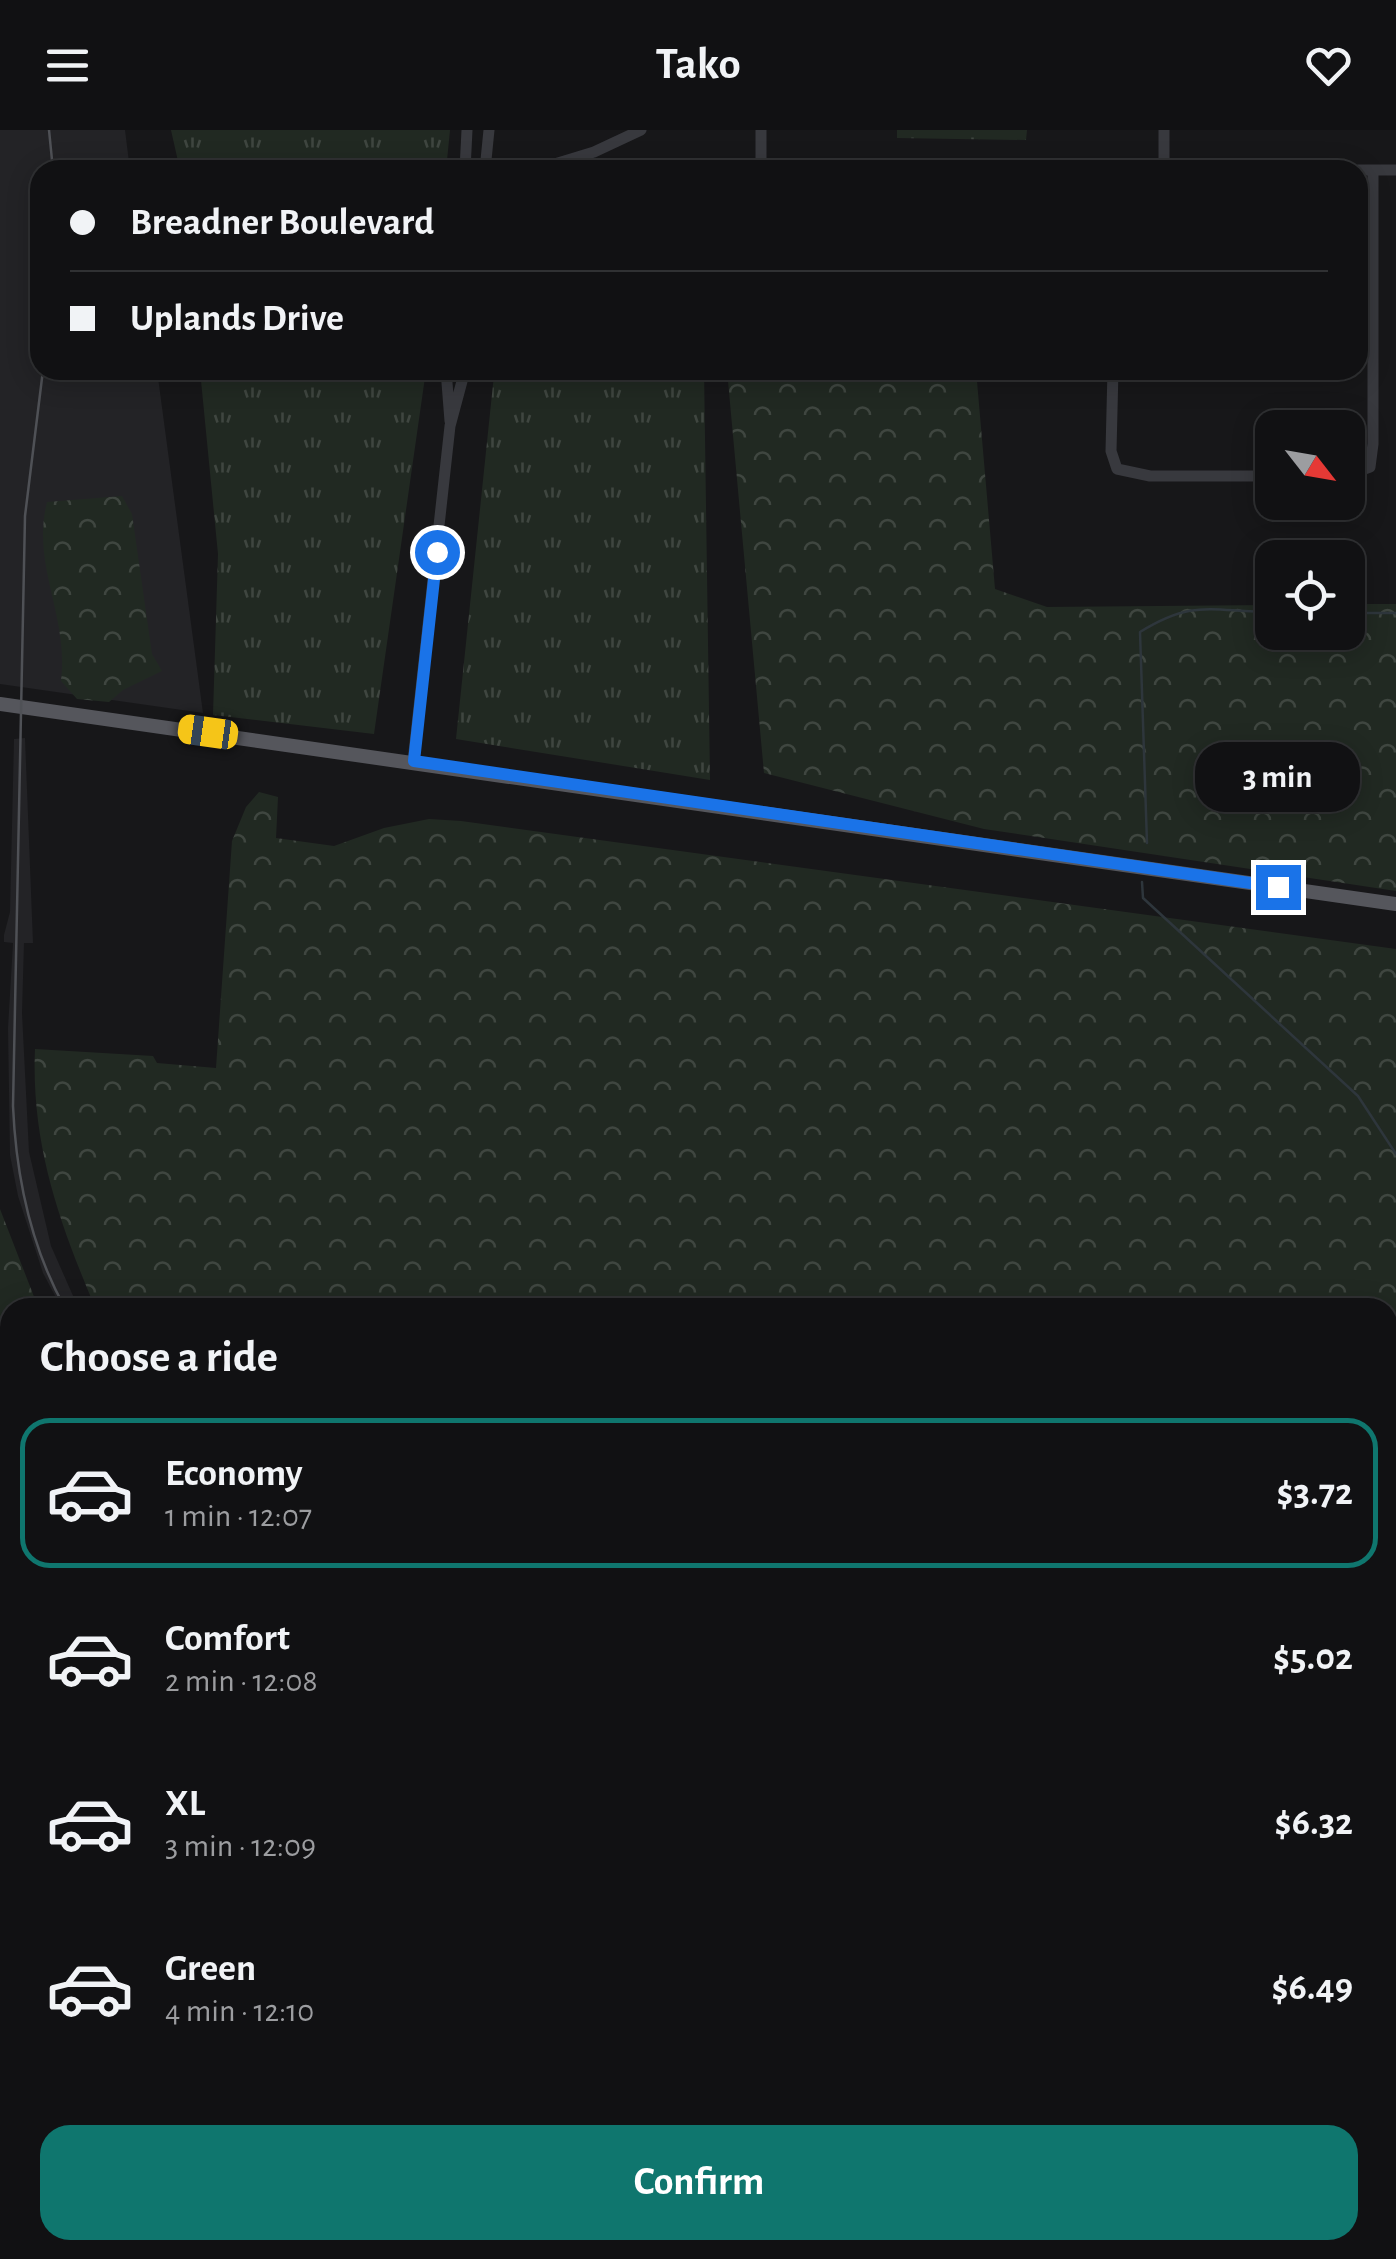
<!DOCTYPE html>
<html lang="en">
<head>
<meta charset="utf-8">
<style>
  :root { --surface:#111113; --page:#1a1a1c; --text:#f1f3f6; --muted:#9c9da0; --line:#303133; --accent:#0f766e }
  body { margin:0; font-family:"Alegreya Sans",sans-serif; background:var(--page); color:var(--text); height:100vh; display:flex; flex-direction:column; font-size:38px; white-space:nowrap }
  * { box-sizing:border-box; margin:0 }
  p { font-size:32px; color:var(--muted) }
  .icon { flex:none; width:55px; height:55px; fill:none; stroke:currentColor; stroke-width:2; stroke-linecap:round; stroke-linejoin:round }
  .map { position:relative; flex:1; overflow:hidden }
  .details { position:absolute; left:0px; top:1168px; width:1398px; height:962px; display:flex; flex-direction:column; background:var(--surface); border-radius:30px 30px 0 0; box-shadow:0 5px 25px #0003,0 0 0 2px var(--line) }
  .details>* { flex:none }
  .guide { position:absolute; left:30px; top:30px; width:1338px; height:220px; border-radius:30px; box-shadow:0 5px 25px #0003,0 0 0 2px var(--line); display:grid; align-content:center; height:220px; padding:0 40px; background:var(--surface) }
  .needle { width:65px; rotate:121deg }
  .buttons { position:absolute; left:1255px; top:280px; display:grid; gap:20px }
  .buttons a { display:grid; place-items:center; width:110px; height:110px; border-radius:20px; background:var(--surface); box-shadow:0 5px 25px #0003,0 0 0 2px var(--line); font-size:50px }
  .end { position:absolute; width:45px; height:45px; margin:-22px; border:12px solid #1a73e8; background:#fff; box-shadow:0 0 0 5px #fff }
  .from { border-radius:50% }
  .bubble { position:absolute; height:70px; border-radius:30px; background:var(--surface); box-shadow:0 5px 25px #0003,0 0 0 2px var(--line); font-size:32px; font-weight:700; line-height:70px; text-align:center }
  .car { position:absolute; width:30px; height:60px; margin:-30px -15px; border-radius:12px; box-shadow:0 0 8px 2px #0007; background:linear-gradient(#f5c518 24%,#345 0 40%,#f5c518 0 76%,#345 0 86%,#f5c518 0) }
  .guide b { display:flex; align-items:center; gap:35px; height:95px; font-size:38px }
  .guide b+b { border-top:2px solid var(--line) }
  .guide i { width:25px; height:25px; background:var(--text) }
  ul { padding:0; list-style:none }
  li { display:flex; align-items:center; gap:30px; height:150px; margin:0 20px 15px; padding:0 20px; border:5px solid transparent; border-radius:30px }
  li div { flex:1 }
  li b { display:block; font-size:38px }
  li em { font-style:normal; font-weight:700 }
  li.active { border-color:var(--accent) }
  li>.icon { width:90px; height:90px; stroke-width:1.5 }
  h2 { padding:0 40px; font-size:45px; line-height:120px }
  .cta { display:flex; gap:20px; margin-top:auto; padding:20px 40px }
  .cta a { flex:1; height:115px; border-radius:30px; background:var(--accent); color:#fff; font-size:40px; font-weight:700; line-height:115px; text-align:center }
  header { display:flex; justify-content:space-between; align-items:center; height:130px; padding:0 40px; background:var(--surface); font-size:45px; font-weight:700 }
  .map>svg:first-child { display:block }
  .built { fill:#232326 }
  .grass { fill:url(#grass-tufts) }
  .forest { fill:url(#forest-crowns) }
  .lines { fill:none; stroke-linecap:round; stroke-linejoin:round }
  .stream { stroke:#2e363c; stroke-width:2.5 }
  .minor { stroke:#38393e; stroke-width:11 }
  .major { stroke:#55565c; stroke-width:14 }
  .highway { stroke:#65676e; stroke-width:15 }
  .tram { stroke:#4f5156; stroke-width:2.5 }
  .route { stroke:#1a73e8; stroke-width:12 }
</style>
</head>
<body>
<header><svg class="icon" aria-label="menu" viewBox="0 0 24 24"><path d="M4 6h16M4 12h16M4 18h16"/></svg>Tako<svg class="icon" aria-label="heart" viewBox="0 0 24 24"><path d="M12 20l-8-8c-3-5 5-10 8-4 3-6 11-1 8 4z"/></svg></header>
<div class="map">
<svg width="1396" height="2129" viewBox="0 0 1396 2129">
  <defs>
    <pattern id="grass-tufts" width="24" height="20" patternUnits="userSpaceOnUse" patternTransform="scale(2.5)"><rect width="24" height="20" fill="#212922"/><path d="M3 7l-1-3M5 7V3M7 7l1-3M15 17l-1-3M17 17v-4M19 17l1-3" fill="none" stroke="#3f4640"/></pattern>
    <pattern id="forest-crowns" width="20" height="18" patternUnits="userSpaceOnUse" patternTransform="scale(2.5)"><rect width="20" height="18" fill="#212922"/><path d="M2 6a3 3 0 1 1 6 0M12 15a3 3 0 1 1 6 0" fill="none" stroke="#3f4640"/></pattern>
  </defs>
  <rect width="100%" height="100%" fill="#171719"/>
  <path class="built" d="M0 0H125L130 40H40V240H157L203 583 0 554Z
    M25 608 33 813H24L22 883 29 1022 51 1116 78 1177H61L43 1143 18 1066 10 1025 8 898 13 813 4 812V805L10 782 14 609Z"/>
  <path class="grass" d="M171 0H450L446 40H180Z
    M897 0H1027L1026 10 897 8Z
    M200 240H426L374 604 213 585 218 424Z
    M515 240H704L710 650 456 609 494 245 513 246Z
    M926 2120H1322V2129H930Z"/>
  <path class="forest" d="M727 240H976L995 459 1047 477 1272 475V502H1348V474H1396V761L984 699 764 643Z
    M122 366 132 384 152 524 162 541 123 560 109 572 77 569 61 551C69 485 31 436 47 372Z
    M259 662 278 667 276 708 334 716 384 698 429 689 461 691 1396 819V1844L1388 1839V1178L95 1177C59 1092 31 1014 35 919L153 926 157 933 216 938 232 711 246 677Z
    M0 1079 38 1177 10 1178V1384L0 1381Z
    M0 1410 10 1414V2022L0 2020Z
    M1388 1881 1396 1888V2129H1322V2120H1388Z
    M0 2059 10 2061V2120H424L480 2129H0Z"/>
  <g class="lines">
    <path class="stream" d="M1348 483H1396
      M1147 713 1140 502C1195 468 1212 482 1272 482
      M1142 752 1143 768 1358 966 1396 1024"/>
    <path class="minor" d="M1164 0V40
      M465 40 467 0
      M485 40 489 0
      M535 40 594 22 641 0
      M761 40V0
      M1255 40H1337
      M1358 40H1396
      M446 240 450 291
      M1113 240 1111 321 1117 339 1150 346H1272
      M1348 345 1370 337 1373 314V40
      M413 631 450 296 465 240"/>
    <path class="major" d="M0 574 1396 774"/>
    <path class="highway" d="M0 1395 10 1399
      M1388 1859 1396 1866"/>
    <path class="tram" d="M49 0 53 40
      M43 240 25 386 13 976C16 1045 31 1117 65 1178
      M0 2040 10 2042
      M547 2120 604 2129
      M825 2120 841 2129"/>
  </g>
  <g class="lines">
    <path class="route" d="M437 422 414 631 1278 757"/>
  </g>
</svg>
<div class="buttons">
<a><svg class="needle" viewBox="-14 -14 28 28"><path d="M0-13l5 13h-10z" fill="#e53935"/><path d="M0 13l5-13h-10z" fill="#9c9da0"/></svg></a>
<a><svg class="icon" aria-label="locate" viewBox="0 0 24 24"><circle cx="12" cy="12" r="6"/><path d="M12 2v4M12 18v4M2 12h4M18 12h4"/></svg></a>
</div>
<i class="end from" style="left:437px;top:422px"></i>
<i class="end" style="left:1278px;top:757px"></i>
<div class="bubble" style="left:1195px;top:612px;width:165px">3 min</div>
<i class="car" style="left:208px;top:602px;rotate:278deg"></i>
<div class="guide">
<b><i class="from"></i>Breadner Boulevard</b>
<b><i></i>Uplands Drive</b>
</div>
<section class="details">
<h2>Choose a ride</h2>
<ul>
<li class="active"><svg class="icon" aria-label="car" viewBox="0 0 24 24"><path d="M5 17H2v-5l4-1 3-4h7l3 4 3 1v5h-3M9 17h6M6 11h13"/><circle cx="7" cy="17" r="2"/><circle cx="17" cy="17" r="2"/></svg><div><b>Economy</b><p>1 min · 12:07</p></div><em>$3.72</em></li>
<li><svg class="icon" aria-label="car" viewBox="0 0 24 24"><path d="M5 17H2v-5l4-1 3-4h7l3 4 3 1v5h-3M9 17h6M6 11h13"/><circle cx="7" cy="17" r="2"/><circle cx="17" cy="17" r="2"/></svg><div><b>Comfort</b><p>2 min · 12:08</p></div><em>$5.02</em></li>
<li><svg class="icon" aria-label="car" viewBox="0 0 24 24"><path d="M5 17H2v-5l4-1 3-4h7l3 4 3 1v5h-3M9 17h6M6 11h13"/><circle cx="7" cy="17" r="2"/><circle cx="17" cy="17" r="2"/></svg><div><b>XL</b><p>3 min · 12:09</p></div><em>$6.32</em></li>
<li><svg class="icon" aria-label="car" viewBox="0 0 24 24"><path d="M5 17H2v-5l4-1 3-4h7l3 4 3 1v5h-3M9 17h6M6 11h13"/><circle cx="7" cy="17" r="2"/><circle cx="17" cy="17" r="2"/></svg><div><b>Green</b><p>4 min · 12:10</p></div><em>$6.49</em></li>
</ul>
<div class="cta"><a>Confirm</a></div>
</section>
</div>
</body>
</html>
